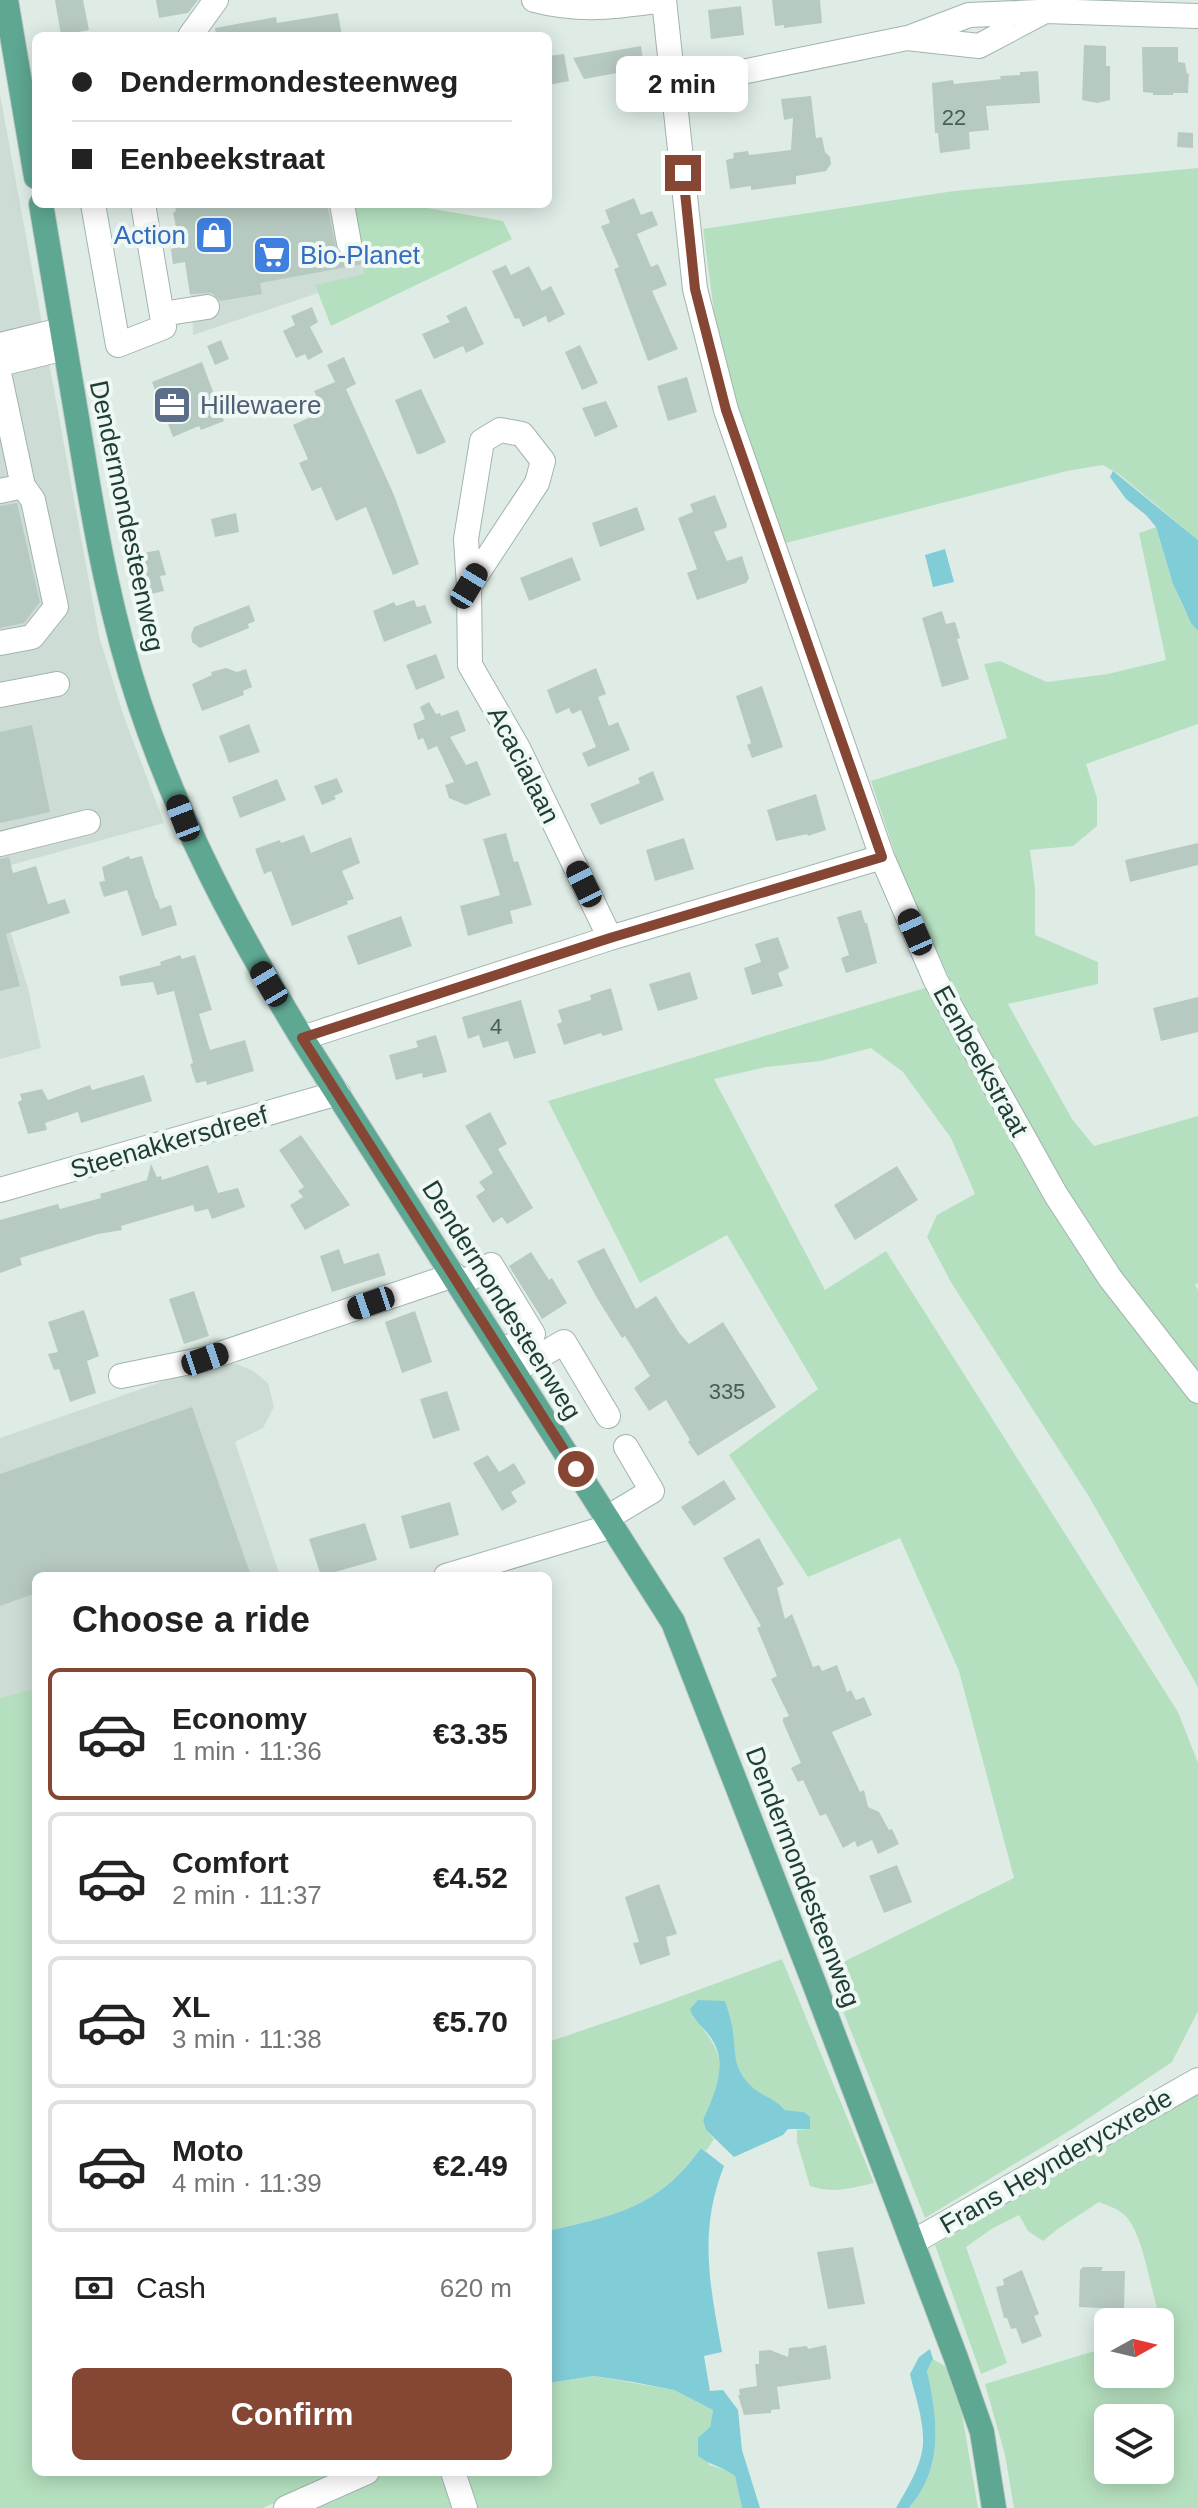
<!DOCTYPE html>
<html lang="en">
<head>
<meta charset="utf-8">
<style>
  :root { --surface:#fff; --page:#f2f2f2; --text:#222; --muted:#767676; --line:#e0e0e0; --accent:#854634 }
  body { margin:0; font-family:Arial,sans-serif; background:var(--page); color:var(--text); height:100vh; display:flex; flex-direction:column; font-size:30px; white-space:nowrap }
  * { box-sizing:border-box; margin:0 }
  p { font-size:26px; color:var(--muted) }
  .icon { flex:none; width:44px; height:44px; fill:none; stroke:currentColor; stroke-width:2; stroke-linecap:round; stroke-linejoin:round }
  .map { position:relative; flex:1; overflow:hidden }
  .sheet { position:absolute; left:32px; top:1572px; width:520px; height:904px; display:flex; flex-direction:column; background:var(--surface); border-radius:12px; box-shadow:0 4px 20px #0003 }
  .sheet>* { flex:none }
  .banner { position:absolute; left:32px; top:32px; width:520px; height:176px; border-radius:12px; box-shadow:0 4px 20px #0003; display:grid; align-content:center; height:176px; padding:0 40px; background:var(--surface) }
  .needle { width:52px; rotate:82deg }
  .fabs { position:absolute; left:1094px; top:2308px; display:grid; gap:16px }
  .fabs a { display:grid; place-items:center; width:80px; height:80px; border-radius:12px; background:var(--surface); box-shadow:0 4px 20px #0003; font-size:40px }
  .end { position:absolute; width:36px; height:36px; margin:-18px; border:10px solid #854634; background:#fff; box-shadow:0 0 0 4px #fff }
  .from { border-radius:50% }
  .bubble { position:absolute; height:56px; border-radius:12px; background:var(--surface); box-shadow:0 4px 20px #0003; font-size:26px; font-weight:600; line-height:56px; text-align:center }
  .car { position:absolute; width:24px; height:48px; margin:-24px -12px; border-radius:10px; box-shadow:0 0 6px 2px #0007; background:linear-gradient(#222 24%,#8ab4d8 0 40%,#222 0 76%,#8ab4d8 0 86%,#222 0) }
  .banner b { display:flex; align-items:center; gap:28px; height:76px; font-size:30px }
  .banner b+b { border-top:2px solid var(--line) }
  .banner i { width:20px; height:20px; background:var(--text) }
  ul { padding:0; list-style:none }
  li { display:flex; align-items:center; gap:24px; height:132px; margin:0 16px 12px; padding:0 24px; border:4px solid var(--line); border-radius:12px }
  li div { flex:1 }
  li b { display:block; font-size:30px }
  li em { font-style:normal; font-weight:600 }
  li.current { border-color:var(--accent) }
  li>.icon { width:72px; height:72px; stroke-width:1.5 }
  h2 { padding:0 40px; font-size:36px; line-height:96px }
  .pay { display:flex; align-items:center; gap:20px; height:88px; padding:0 40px; font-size:30px }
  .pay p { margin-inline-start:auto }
  .action { display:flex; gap:16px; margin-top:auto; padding:16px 40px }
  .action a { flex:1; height:92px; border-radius:12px; background:var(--accent); color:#fff; font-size:32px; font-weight:600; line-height:92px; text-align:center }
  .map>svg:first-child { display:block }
  .built { fill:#cddcd5 }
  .green { fill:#b5e0bf; fill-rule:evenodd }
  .water { fill:#80cdd8 }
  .building { fill:#b7cac1 }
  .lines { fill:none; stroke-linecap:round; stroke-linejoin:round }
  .minor-casing { stroke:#a1b4ad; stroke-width:26 }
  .major-casing { stroke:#c0c9c6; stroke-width:26 }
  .minor { stroke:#fff; stroke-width:24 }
  .major { stroke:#5ea792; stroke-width:24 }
  .route { stroke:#854634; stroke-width:10 }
  .labels { text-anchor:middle; stroke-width:8; stroke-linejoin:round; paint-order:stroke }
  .number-label { font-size:22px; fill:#446157 }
  .shop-label { font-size:26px; fill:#366cbe; stroke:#eff8f4; text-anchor:end }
  .service-label { font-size:26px; fill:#4e5e75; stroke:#eff8f4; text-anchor:start }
  .street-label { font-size:26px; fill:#1e3e34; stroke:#eff8f4 }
</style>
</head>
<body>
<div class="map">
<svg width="1198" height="2508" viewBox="0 0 1198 2508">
  <rect width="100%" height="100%" fill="#dfece6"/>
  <path class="built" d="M0 94 99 636 124 717 164 823 0 868Z
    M175 204H352L365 274 316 285 318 293 193 335 192 306 185 262 173 264 171 249 181 247 173 212 176 211Z
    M0 898 28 988 41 1048 0 1059Z
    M213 1364H237L253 1371 268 1383 274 1407 263 1428 235 1442 280 1576H36V1688L0 1698V1438Z"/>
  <path class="green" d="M1198 168V540L1120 475 1103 465 1067 471 786 543 738 414 715 319 703 229 954 191Z
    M352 204H404L503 221 512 239 331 326 315 285 364 274Z
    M1156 527C1167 562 1175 601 1198 631V724L1086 764 1097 798V826L1073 846 1030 850 1035 889V935L1098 962V984L1008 1004 1072 1119 1094 1146 1198 1116V1283L1195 1285 1198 1290V1687L1088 1495 952 1284 927 1237 937 1215 975 1194 951 1138 903 1072 871 1048 820 1061 766 1067 714 1079 825 1290 886 1251 1178 1712 1198 1763V2011L1172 2062 1074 2128 925 2218 845 2016 829 1969 1014 1878 959 1671 900 1538 808 1577 729 1455 818 1389 727 1235 640 1283 548 1101 925 988 949 977 905 884 871 781 1007 738 984 664 1000 661 1047 682 1108 674 1166 660 1139 533Z
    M36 1688V2472H345L263 2508H0V1698Z
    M782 1959 874 2183C851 2188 833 2194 810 2186L797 2142V2130L810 2129 804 2112 785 2110C776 2099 764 2098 753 2089 735 2075 734 2052 733 2030L692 2016C730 2058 724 2071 703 2120L706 2130 714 2139 706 2151 701 2148C658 2208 616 2215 548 2231V2042L660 2004Z
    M1198 2091V2508H1014L1005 2455 985 2384 1108 2347V2374H1160V2322H1145L1157 2307C1149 2283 1142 2227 1122 2213 1116 2208 1106 2205 1099 2202L1059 2228 1043 2241 1028 2231 1019 2215 993 2228 966 2247 1007 2363 981 2374 935 2245ZM1108 2418H1160V2470H1108Z
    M933 2359 946 2367 962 2414 978 2508H909C944 2468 938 2419 927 2371Z
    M594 2376 674 2390 713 2410 710 2427 709 2465 726 2470 735 2476 742 2508H475L464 2472H548V2383Z
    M387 2472H444L455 2508H305Z"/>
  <path class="water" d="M1113 471 1198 540V631L1191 623 1173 584 1156 527 1146 515 1126 499 1110 477Z
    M945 549 954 582 933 587 925 555Z
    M698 2000 725 2001C728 2011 732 2022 733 2032 736 2055 733 2067 750 2085 760 2096 775 2098 785 2110L804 2112 810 2117V2129H788L783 2135 734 2157 706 2130 703 2120C715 2092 730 2062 709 2035 702 2026 693 2020 690 2009Z
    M701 2148 724 2166C698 2232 710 2285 722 2352L704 2356 710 2391 723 2390 738 2410 742 2450 760 2508H742L735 2476C723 2467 710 2465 698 2456V2438L710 2427 713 2410 674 2390 633 2382 594 2376 548 2383V2231C616 2215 658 2208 701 2148Z
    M930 2349 933 2359 927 2371C938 2419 944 2468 909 2508H896C907 2489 922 2465 923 2443 924 2420 915 2396 910 2374L919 2357Z"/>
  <path class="building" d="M55 0H83L89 30 61 35Z
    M156 0H198L188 13 159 18Z
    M772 0H820L822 23 784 28V25L775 26Z
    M741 6 744 35 711 39 708 10Z
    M338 13 342 36H216L215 28 276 17 277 23Z
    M1084 45 1106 46V66H1110V100L1097 103 1082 100Z
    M641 46 644 68 584 79 573 58Z
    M1142 47H1178V62L1185 63 1187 74 1189 73 1188 93H1173V95H1153V93L1143 92Z
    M564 54 569 81 548 85V56Z
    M1038 71 1040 103 986 106 989 130 969 132 970 149 940 153 938 133H935L932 83 953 80 954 84 1001 79 1000 76 1020 75V72Z
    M811 96 816 138 822 137 825 152 830 157 831 164 826 171 796 176V184L751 190V186L730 189 726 160 734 158 733 153 748 151 749 155 791 150 793 118 784 120 781 99Z
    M1178 132 1193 133V148L1177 147Z
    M634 198 641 215 652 211 658 225 637 234 651 267 658 264 667 285 652 291 678 349 648 361 614 269 619 267 601 226 610 223 605 210Z
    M175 204H327L337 252 343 257 351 258 360 252 363 264 260 283 262 294 220 301 212 293 190 294 185 262 173 264 171 249 180 247 173 212H176Z
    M506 265 511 275 529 266 542 291 551 286 565 314 548 323 546 316 523 327 519 318 515 319 492 271Z
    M466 306 484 344 466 353 463 346 434 359 422 334 450 322 446 316Z
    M312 307 318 322 310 327 323 352 308 360 305 354 296 358 283 331 295 325 291 316Z
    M221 340 229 359 215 365 207 346Z
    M580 345 598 383 582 390 565 352Z
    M344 357 356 384 346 389 394 495 419 564 393 575 366 507 336 521 321 487 312 491 299 463 308 459 293 425 324 411 314 391 335 382 327 365Z
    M202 362 224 421 201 430 199 426 173 437 152 382Z
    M687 377 697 412 668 421 657 386Z
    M421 389 446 442 421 454H417L395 400Z
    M606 401 618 427 595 437 582 408Z
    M715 495 727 525 726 528 714 532 727 561 742 556 749 578 746 583 697 600 687 573 697 569 678 518 693 512 690 504Z
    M17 503 40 602 24 623 0 628V506Z
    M637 507 645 530 600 547 592 523Z
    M236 513 239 532 215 537 211 519Z
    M159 550 166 575 160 576 164 591 137 597 128 556Z
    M572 557 581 580 529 601 520 578Z
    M414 600 417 607 425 605 432 623 384 642 373 611 394 602 396 606Z
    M249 605 255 621 248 624 249 628 200 648 192 642 191 635 194 627Z
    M942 611 946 624 955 622 960 638 957 639 969 679 942 687 922 618Z
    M436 654 445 678 416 690 406 665Z
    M226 668 237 672 246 669 252 687 243 691 244 695 202 711 192 684 212 675 211 672Z
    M596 668 606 694 598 697 609 726 618 722 630 750 588 767 582 753 596 747 581 710 572 714 569 708 556 714 547 690Z
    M762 686 783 747 752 758 747 745 751 743 736 696Z
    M429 702 436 714 440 713 441 716 458 710 466 731 450 737 466 765 477 761 491 795 466 805 449 798 445 785 454 782 437 746 428 750 423 738 418 740 413 724 425 719 420 707Z
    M249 724 260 752 229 763 219 736Z
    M32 725 50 812 0 823V732Z
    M653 771 664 800 600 825 590 804 640 783 638 778Z
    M337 778 343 792 334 796 336 799 322 805 314 786Z
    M277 779 286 800 240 818 232 797Z
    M816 794 826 830 808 836 807 834 776 841 767 810Z
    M506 833 514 862 518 861 532 905 510 911 513 923 468 936 460 906 500 895 483 839Z
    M304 835 311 853 351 837 360 863 342 871 354 899 347 901 348 904 292 926 271 871 264 874 255 849 280 840 281 843Z
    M684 838 694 869 655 881 646 850Z
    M1198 843V865L1130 882 1125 860Z
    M129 856 130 859 142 856 156 900 157 899 160 909 171 905 177 925 142 936 127 890 104 897 99 882 105 881 102 867Z
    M9 857 13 873 36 866 48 904 65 899 70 913 6 934 20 986 0 991V859Z
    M861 910 865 923H867L877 963 846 973 841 958 849 955 837 917Z
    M401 916 412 946 358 965 347 936Z
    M778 937 789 968 778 973 783 986 752 995 744 968 761 962 755 944Z
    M180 955 182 959 195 955 212 1010 199 1014 210 1050 245 1040 254 1071 207 1085 206 1081 196 1083 190 1064 193 1063 174 991 157 995 153 982 121 986 119 976 161 965 160 962Z
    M690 972 698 999 658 1011 649 984Z
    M611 988 623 1030 603 1036 601 1033 564 1045 557 1024 562 1022 558 1010 591 1000 590 995Z
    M1198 997V1032L1161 1041 1153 1008Z
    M521 1000 536 1053 514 1059 508 1041 483 1048 479 1035 468 1039 462 1017Z
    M436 1035 447 1072 423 1078 422 1073 396 1080 389 1055 418 1047 416 1041Z
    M144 1075 152 1101 81 1123 78 1112 45 1123 47 1130 28 1134 18 1102 22 1100 20 1094 42 1089 48 1100 90 1085 92 1090Z
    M490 1112 507 1144 498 1149 533 1208 507 1224 502 1217 493 1223 476 1196 485 1190 479 1182 493 1173 465 1126Z
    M301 1135 350 1205 305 1230 290 1205 303 1197 298 1191 304 1187 279 1150Z
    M151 1164 157 1177 161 1176 162 1180 208 1165 218 1193 238 1188 245 1207 212 1219 208 1209 195 1212 193 1205 121 1226 122 1230 98 1234 20 1258 22 1265 0 1273V1220L58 1204 60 1209 101 1198 100 1194 147 1180Z
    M897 1166 918 1200 855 1240 834 1205Z
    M604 1248 636 1309 656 1296 680 1334 689 1344 723 1322 776 1407 698 1456 688 1442 690 1440 666 1400 649 1411 634 1388 650 1376 625 1336 622 1338 597 1298 577 1261Z
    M339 1249 344 1264 379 1253 386 1275 332 1292 320 1256Z
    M531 1252 549 1280 552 1278 567 1303 542 1319 509 1266Z
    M194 1291 209 1336 184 1344 169 1299Z
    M84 1310 99 1356 87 1361 96 1393 70 1402 59 1369 54 1370 48 1354 58 1352 48 1322Z
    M415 1311 432 1362 402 1373 385 1322Z
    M447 1391 460 1430 433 1439 420 1399Z
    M192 1407 251 1576H36V1593L0 1606V1474Z
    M488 1455 499 1472 514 1463 526 1483 511 1492 517 1502 502 1511 473 1463Z
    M724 1480 736 1499 694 1526 681 1507Z
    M450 1502 459 1535 410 1549 401 1516Z
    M365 1523 377 1560 321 1576 309 1539Z
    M759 1538 784 1584 777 1588 785 1619 792 1614 813 1667 819 1665 822 1671 837 1665 847 1692 851 1690 856 1700 864 1697 872 1715 832 1732 860 1792 864 1790 868 1807 879 1812 889 1830 892 1829 899 1844 878 1854 872 1840 857 1847 855 1841 843 1848 826 1814 820 1816 803 1780 798 1782 791 1768 801 1763 783 1722V1718L789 1716 771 1679 777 1676 757 1628 761 1626 723 1558Z
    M897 1865 912 1902 884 1913 869 1876Z
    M659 1884 677 1934 666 1937 670 1955 640 1965 633 1943 639 1942 625 1897Z
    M853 2247 865 2304 828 2309 817 2252Z
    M1083 2267H1103L1101 2271H1125L1124 2309 1079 2307 1080 2270Z
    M1022 2270 1039 2314 1034 2316 1042 2336 1022 2344 1016 2328 1011 2329 1007 2318H1004L996 2287 1004 2285 1003 2279Z
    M826 2345 831 2379 777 2387 780 2409 771 2410V2413L744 2415 738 2395H740L739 2389 757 2386 755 2364H759V2351L770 2350 788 2357 789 2348 807 2346 808 2349Z"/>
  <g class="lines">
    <g class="minor-casing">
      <path id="minor" d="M534 0C580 12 617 7 664 0
        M664 0 695 289 726 410 882 857 936 981 1056 1195 1110 1278 1198 1391
        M190 36 216 0
        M911 37 969 15 1039 12
        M674 86 907 38 979 46 1045 11 1198 16
        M93 204 118 345 164 327 143 204
        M342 204 349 243
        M162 314 207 307
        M0 345 61 330
        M0 364 65 348
        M0 378 23 486 0 491
        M469 586 466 539 482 441 500 430 522 434 543 461 537 483 469 586 470 665 518 748 610 938
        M0 643 32 637 56 607 33 500 23 486
        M0 695 57 684
        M0 844 88 822
        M302 1038 610 938 882 857
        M0 1190 338 1093
        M460 1285 491 1265 533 1334 502 1351
        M514 1371 564 1342 608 1416
        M121 1376 205 1359 454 1275
        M607 1518 652 1491 626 1447
        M446 1576 612 1526
        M913 2242 1198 2080
        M453 2472 465 2508
        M286 2508 367 2472"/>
    </g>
    <g class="major-casing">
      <path id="major" d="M6 0 36 177
        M41 204C54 286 68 367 82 448 96 534 112 620 139 702 179 823 236 930 302 1038L673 1622 814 1983 956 2358 982 2432 994 2508"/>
    </g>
    <use href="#minor" class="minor"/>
    <use href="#major" class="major"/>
  </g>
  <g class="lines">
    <path class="route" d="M576 1469 302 1038 610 938 882 857 726 410 695 289 683 173"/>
  </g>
  <defs>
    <g id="shop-square" transform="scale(2)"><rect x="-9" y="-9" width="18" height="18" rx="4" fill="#3f7fe0" stroke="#eff8f4"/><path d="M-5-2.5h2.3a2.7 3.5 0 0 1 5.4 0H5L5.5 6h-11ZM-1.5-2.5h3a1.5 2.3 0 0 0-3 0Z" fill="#fff"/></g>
    <g id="supermarket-square" transform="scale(2)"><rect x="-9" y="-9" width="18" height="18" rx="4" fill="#3f7fe0" stroke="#eff8f4"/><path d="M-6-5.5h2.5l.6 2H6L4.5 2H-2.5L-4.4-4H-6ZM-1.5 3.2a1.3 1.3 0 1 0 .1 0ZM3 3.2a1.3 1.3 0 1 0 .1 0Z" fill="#fff"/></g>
    <g id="office-square" transform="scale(2)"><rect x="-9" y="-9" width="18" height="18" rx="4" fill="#5c6f8a" stroke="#eff8f4"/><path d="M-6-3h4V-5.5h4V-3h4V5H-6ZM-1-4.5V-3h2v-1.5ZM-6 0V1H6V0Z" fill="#fff"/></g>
  </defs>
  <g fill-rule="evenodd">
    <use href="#shop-square" x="214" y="235"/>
    <use href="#supermarket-square" x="272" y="255"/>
    <use href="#office-square" x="172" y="405"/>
  </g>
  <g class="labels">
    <g class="number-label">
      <text x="954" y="125">22</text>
      <text x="496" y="1034">4</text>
      <text x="727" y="1399">335</text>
    </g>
    <g class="shop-label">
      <text x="186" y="244">Action</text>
      <text x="300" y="264" text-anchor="start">Bio-Planet</text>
    </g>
    <g class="service-label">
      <text x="200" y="414">Hillewaere</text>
    </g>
    <g class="street-label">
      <text transform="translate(127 516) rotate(78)" y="9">Dendermondesteenweg</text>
      <text transform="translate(524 765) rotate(63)" y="9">Acacialaan</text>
      <text transform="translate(981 1061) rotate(61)" y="9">Eenbeekstraat</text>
      <text transform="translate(169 1142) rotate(-16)" y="9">Steenakkersdreef</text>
      <text transform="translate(502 1300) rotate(58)" y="9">Dendermondesteenweg</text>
      <text transform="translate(803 1877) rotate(69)" y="9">Dendermondesteenweg</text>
      <text transform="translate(1056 2161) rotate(-30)" y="9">Frans Heynderycxrede</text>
    </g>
  </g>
</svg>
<div class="fabs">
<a><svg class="needle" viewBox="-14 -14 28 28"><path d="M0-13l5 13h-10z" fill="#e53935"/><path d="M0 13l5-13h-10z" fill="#767676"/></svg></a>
<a><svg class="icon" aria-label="layers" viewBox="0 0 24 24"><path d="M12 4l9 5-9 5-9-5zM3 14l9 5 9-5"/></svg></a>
</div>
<i class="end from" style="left:576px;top:1469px"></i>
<i class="end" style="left:683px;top:173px"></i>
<div class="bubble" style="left:616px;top:56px;width:132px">2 min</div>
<i class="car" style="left:469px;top:586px;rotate:31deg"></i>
<i class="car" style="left:183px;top:818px;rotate:339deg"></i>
<i class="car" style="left:584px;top:884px;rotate:334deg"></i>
<i class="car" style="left:915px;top:932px;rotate:336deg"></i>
<i class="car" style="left:269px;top:984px;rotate:329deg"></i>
<i class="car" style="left:371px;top:1303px;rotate:251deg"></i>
<i class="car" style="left:205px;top:1359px;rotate:71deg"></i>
<div class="banner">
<b><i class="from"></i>Dendermondesteenweg</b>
<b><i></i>Eenbeekstraat</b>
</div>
<section class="sheet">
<h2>Choose a ride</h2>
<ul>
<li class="current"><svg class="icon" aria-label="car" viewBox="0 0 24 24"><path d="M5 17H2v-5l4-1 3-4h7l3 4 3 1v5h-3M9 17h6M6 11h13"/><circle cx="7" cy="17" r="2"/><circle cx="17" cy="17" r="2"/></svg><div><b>Economy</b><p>1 min · 11:36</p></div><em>€3.35</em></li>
<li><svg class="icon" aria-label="car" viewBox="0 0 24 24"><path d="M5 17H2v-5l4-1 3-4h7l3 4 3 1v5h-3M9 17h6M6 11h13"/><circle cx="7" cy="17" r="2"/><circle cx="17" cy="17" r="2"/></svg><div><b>Comfort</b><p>2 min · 11:37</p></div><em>€4.52</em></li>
<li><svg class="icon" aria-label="car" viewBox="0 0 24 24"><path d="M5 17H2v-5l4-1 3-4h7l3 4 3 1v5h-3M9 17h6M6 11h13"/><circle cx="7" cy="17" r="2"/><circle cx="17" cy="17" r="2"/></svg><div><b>XL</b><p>3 min · 11:38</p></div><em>€5.70</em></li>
<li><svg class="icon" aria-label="car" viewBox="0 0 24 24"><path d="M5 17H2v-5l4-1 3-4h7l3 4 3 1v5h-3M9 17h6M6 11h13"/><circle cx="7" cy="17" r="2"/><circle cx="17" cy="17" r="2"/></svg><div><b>Moto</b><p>4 min · 11:39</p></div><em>€2.49</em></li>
</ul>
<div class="pay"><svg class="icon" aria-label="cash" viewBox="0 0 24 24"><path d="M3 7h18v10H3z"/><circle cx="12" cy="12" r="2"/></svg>Cash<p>620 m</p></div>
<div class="action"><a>Confirm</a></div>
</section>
</div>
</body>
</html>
